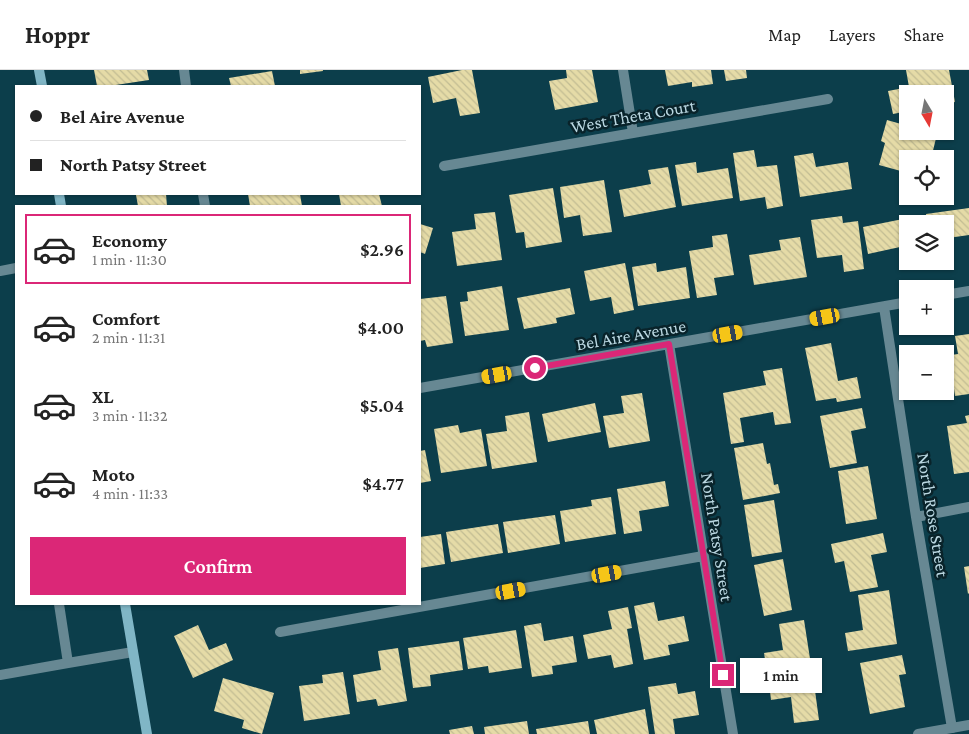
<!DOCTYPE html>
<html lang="en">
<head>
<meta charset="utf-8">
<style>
  :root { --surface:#fff; --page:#f6f6f6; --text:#222; --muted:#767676; --line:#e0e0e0; --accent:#db2777 }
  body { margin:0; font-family:"Crimson Pro",serif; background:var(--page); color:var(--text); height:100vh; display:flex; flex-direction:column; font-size:19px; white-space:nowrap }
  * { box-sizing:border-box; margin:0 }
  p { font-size:16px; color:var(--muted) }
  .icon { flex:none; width:28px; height:28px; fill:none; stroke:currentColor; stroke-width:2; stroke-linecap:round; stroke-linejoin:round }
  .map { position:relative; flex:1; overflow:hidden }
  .sheet { position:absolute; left:15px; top:135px; width:406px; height:400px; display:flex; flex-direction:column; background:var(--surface); border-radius:0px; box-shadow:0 1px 4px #0004 }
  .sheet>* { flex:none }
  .banner { position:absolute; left:15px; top:15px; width:406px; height:110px; border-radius:0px; box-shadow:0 1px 4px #0004; display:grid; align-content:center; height:110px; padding:0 15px; background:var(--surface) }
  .needle { width:32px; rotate:170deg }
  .controls { position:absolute; left:899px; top:15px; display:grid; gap:10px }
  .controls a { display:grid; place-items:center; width:55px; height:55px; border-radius:0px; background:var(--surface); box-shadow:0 1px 4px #0004; font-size:25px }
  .end { position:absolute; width:22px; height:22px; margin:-11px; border:6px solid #db2777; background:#fff; box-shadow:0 0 0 2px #fff }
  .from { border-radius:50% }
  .bubble { position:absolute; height:35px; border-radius:0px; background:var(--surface); box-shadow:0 1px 4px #0004; font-size:16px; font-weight:600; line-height:35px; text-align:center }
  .car { position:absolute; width:15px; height:30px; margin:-15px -8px; border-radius:6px; box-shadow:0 0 4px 1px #0007; background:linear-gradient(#f5c518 24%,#345 0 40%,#f5c518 0 76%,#345 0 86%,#f5c518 0) }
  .banner b { display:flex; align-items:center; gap:18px; height:48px; font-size:19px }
  .banner b+b { border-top:1px solid var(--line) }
  .banner i { width:12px; height:12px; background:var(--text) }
  ul { padding:9px 0 0; list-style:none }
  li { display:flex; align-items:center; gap:15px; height:70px; margin:0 10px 8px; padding:0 5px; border:2px solid transparent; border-radius:0px }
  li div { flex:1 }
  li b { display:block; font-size:19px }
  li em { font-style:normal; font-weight:600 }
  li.selected { border-color:var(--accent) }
  li>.icon { width:45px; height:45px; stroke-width:1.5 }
  .primary-button { display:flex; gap:10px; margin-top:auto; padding:10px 15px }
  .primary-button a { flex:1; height:58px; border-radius:0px; background:var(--accent); color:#fff; font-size:20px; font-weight:600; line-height:58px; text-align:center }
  header { display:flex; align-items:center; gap:30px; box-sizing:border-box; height:70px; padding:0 25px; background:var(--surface); border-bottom:1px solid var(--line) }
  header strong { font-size:24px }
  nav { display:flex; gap:28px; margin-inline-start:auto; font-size:18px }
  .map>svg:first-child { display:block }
  .building { fill:url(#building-back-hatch) }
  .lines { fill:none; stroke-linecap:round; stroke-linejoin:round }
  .service { stroke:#678893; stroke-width:10 }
  .minor { stroke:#678893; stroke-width:10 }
  .tertiary { stroke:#678893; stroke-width:10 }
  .secondary { stroke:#80b6c6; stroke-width:10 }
  .route { stroke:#db2777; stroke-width:6 }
  .labels { text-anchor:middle; stroke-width:5; stroke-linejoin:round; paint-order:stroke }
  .street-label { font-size:18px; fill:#bbd8e2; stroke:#09232a }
</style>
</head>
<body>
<header>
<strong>Hoppr</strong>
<nav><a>Map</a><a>Layers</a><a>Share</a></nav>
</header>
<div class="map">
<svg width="969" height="664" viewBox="0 0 969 664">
  <defs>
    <pattern id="building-back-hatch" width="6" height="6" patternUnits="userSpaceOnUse" patternTransform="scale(1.25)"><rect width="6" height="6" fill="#e5dba7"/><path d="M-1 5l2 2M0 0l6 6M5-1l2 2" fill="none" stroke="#c2bc93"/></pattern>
  </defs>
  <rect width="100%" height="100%" fill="#0c3e4b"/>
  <path class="building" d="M94 0H147L149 10 109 16H97Z
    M300 0H323V1L300 4Z
    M462 0H472L480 43 460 46 456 28 433 33 428 7Z
    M566 0H592L598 32 555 40 549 11 567 8Z
    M665 0H711L713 14 692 17V12L668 16Z
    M724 0H746L747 8 726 11Z
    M906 0H949L955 32 945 34V24H908V41L893 44 888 21 909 17Z
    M272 1 275 16H231L229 8Z
    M887 50 908 56V61H927L937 64 931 89H908V103L879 95 885 73 881 71Z
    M754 80 757 97 777 95 783 136 767 139 765 127 740 131 733 83Z
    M813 83 816 97 848 92 852 119 800 127 794 86Z
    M696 92 697 103 728 98 733 128 682 136 675 95Z
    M668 97 676 137 624 147 619 120 651 114 648 100Z
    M604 110 612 162 583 166 580 145 564 148 560 117Z
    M553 118 562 172 526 178 524 162 516 163 509 125Z
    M145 124H166L167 136H138L136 125Z
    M248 124H300L302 136H250Z
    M339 124H379L382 136H341Z
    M969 138V165L948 168 950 184 945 185V154H927L926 144Z
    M495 142 502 190 457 196 452 162 476 159 474 144Z
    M842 146 843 153 858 151 864 199 844 202 842 185 817 188 811 150Z
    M913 147 914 154H908V192L903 193 900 177 868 184 863 157Z
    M420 154 433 158 425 184 420 182Z
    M727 164 734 205 714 208 717 225 697 228 689 181 713 177 712 166Z
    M800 167 807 207 754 215 749 185 781 180 779 170Z
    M625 193 634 240 614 244 611 227 590 231 584 201Z
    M656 193 657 202 686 197 690 228 638 236 632 197Z
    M502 216 509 260 465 266 460 232 468 231 467 222Z
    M570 218 575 244 556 248 557 253 524 259 517 228Z
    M446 226 453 273 427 277 425 270 420 271V229Z
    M969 264V324L955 326 953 311 945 312V286L958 284 955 266Z
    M831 273 838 311 857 307 861 328 837 332 836 328 816 331 805 278Z
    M782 298 791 353 775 355 773 342 740 348 744 372 731 374 723 323 766 315 763 301Z
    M642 323 650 371 609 378 603 346 624 343 621 326Z
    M595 333 601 362 548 372 542 344Z
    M862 338 866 358 851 361 857 393 830 398 820 346Z
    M529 342 537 392 492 399 486 364 507 361 505 346Z
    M969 345V402L954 404 947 356 967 353 965 346Z
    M458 355 460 363 481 359 487 396 441 403 434 359Z
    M763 373 767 394 770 393 774 415 778 414 780 423 743 430 734 378Z
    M425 380 431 411 420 413V381Z
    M868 396 877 449 846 454 838 401Z
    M665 411 669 436 639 441 642 461 624 464 617 419Z
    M611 427 616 464 565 472 560 441 592 436 591 430Z
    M774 430 782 482 752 487 744 435Z
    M555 445 560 474 508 483 503 452Z
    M498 454 503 483 451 492 446 462Z
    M883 463 887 482 871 485 878 517 850 522 844 491 835 493 831 474Z
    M441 464 445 494 420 498V467Z
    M783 489 792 540 764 546 754 495Z
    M969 496V523L968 524 964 497Z
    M889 520 897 574 848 581 845 563 863 560 858 525Z
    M654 532 658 551 684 546 689 571 668 575 670 585 644 590 634 536Z
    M628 537 632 558 627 559 633 594 614 598 611 585 588 589 583 565 612 559 608 541Z
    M804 550 811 595 767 602 764 583 783 580 779 554Z
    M541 553 544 571 573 566 577 592 552 596 553 604 532 607 524 556Z
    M198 555 209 580 226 573 233 590 193 608 174 566Z
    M516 560 522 598 489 603 488 596 468 599 463 568Z
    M459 571 463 600 430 605 431 616 413 618 408 578Z
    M398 578 407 631 378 636 376 629 357 632 353 605 381 600 378 581Z
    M902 585 906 604 899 605 905 637 870 644 860 593Z
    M343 602 350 644 304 651 299 616 323 613 322 605Z
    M813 606 819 650 794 653 791 627 771 630 769 612Z
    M223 608 274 623 262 664 242 658 244 650 214 641Z
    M676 613 678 624 695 621 699 645 673 649 675 664H655L648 617Z
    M645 639 649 664H597L594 650Z
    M527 651 529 664H485L484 657Z
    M588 651 590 664H537L536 659Z
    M472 656 474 664H450L449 660Z"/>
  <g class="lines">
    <path class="service" d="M0 201 16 198
      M59 534 68 593 133 582
      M0 605 68 593"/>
    <path class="minor" d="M184 0 186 16
      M623 0 633 63
      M444 96 828 29
      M203 124 205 136
      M945 225 969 221
      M884 237 916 447 952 658
      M669 274 733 664
      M420 318 908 232
      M916 447 969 437
      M280 562 703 486"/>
    <path class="tertiary" d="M918 664 969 655"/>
    <path class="secondary" d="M39 0 42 16
      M59 124 61 136
      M125 534 147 664"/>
  </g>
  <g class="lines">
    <path class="route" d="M535 298 669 274 723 605"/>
  </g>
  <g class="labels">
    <g class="street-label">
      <text transform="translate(633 46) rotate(-10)" y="6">West Theta Court</text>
      <text transform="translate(631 265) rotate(-10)" y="6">Bel Aire Avenue</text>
      <text transform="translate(933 445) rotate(81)" y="6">North Rose Street</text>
      <text transform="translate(717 467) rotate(81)" y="6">North Patsy Street</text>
    </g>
  </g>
</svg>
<div class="controls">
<a><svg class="needle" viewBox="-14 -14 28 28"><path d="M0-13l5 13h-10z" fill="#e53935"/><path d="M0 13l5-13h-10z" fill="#767676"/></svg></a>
<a><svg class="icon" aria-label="locate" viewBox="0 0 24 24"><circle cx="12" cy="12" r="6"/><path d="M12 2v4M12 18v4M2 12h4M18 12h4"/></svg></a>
<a><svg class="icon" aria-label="layers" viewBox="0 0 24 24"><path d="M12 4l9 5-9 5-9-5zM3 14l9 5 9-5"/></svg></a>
<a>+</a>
<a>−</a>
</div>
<i class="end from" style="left:535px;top:298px"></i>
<i class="end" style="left:723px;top:605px"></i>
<div class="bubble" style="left:740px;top:588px;width:82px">1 min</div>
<i class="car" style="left:825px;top:247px;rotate:260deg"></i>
<i class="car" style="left:728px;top:264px;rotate:80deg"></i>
<i class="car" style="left:497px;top:305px;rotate:260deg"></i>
<i class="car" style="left:607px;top:504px;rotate:80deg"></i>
<i class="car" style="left:511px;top:521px;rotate:80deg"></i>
<div class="banner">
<b><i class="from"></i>Bel Aire Avenue</b>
<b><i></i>North Patsy Street</b>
</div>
<section class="sheet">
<ul>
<li class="selected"><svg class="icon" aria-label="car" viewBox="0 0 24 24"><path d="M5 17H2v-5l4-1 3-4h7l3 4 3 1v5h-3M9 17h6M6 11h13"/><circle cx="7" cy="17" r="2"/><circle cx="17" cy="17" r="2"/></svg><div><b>Economy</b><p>1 min · 11:30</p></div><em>$2.96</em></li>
<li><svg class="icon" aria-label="car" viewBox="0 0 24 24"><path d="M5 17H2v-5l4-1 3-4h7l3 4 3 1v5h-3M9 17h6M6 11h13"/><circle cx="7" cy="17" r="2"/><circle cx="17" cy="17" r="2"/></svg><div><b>Comfort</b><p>2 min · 11:31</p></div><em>$4.00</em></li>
<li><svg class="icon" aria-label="car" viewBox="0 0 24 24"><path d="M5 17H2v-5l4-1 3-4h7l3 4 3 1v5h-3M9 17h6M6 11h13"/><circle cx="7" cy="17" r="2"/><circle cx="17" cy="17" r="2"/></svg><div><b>XL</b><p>3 min · 11:32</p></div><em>$5.04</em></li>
<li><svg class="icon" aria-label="car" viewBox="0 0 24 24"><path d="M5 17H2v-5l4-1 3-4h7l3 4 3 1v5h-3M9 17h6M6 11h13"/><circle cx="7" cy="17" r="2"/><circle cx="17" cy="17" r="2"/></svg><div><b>Moto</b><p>4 min · 11:33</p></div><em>$4.77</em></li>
</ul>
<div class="primary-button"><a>Confirm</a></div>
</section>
</div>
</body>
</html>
